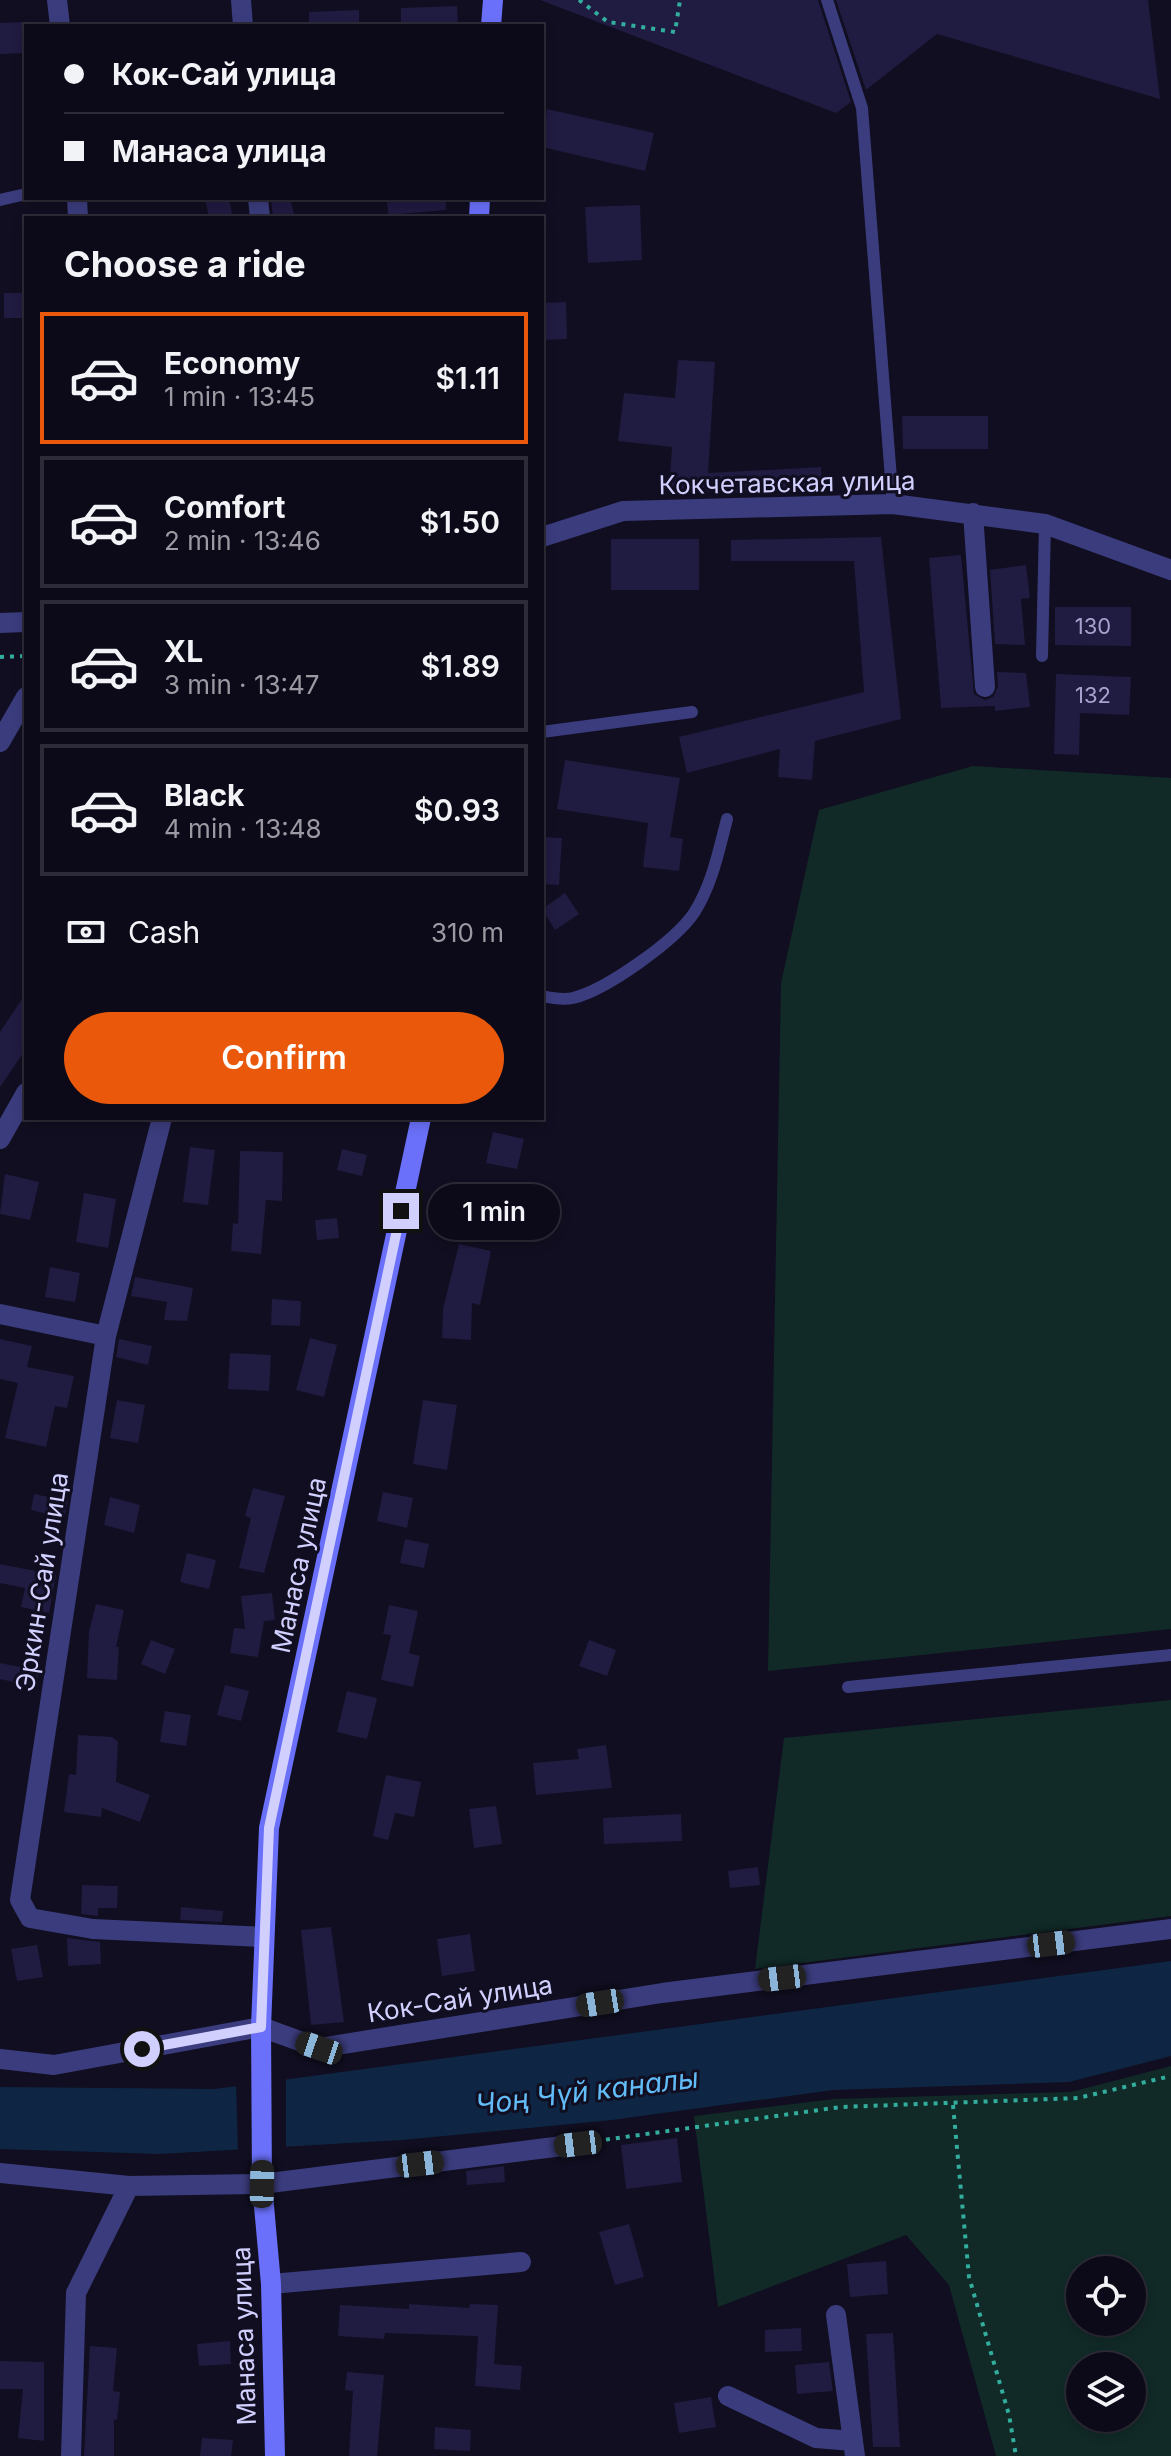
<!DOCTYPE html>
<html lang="en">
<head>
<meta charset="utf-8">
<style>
  :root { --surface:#0c0a18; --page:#1a1825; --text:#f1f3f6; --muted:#9a9aa2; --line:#2c2b37; --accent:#ea580c }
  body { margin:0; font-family:Inter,sans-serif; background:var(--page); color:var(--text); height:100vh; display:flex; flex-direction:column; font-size:30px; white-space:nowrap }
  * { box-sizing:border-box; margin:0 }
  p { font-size:26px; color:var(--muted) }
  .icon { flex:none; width:44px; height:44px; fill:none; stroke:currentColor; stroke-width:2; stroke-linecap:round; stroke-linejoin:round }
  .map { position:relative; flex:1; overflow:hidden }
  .panel { position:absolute; left:24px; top:216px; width:520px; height:904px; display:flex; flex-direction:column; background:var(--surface); border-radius:0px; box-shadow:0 4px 12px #0003,0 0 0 2px var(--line) }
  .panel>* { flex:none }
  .guide { position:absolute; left:24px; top:24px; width:520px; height:176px; border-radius:0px; box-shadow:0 4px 12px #0003,0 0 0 2px var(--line); display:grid; align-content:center; height:176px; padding:0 40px; background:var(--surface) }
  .controls { position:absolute; left:1066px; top:2256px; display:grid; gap:16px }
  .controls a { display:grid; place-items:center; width:80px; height:80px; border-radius:50%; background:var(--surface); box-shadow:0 4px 12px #0003,0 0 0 2px var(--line); font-size:40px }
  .end { position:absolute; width:36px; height:36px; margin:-18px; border:10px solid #d1cffd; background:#111; box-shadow:0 0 0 4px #111 }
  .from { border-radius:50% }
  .bubble { position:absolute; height:56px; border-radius:28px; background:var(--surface); box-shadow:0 4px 12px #0003,0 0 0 2px var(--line); font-size:26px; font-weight:600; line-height:56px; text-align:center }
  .car { position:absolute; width:24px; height:48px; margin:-24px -12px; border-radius:10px; box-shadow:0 0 6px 2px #0007; background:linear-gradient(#222 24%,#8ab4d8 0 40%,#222 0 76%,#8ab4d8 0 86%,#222 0) }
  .guide b { display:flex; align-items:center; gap:28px; height:76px; font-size:30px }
  .guide b+b { border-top:2px solid var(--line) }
  .guide i { width:20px; height:20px; background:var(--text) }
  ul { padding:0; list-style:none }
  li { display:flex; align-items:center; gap:24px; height:132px; margin:0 16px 12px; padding:0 24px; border:4px solid var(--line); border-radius:0px }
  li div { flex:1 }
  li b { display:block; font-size:30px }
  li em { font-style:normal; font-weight:600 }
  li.on { border-color:var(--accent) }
  li>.icon { width:72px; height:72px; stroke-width:1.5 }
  h2 { padding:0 40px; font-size:36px; line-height:96px }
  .pay { display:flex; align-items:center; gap:20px; height:88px; padding:0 40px; font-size:30px }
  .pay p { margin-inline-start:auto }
  .cta { display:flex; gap:16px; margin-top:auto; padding:16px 40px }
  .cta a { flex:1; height:92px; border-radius:48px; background:var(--accent); color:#fff; font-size:32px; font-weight:600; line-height:92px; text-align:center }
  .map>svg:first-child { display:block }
  .green { fill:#112a27; fill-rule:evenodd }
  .water { fill:#0e2643 }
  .pier { fill:#100e20 }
  .building { fill:#201b40 }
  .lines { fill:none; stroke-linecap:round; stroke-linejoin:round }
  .path { stroke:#33ad9e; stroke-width:4; stroke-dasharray:4 6; stroke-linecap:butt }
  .lane { stroke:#3b3c7d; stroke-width:12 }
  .street { stroke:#3b3c7d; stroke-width:20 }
  .secondary { stroke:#6a70f9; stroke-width:20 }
  .route { stroke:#d1cffd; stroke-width:10 }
  .labels { text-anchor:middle; stroke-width:6; stroke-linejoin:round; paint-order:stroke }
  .number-label { font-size:22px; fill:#a5a2ce }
  .street-label { font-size:26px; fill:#d1cffd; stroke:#100e20 }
  .water-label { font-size:28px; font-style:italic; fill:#61bcf8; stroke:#100e20 }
</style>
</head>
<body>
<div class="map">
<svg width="1171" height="2456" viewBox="0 0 1171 2456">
  <rect width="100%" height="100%" fill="#100e20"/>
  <path class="green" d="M973 766 1171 778V1629L768 1671 781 983 819 810Z
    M1171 1700V1916L755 1969 784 1738Z
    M1171 2066V2456H996L949 2285 906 2235 718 2307 694 2116 834 2099 1071 2092ZM1080 2270H1132V2322H1080ZM1080 2366H1132V2418H1080Z"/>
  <path class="water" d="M1171 1961V2056L1069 2082 833 2090 612 2120 402 2140 160 2154 0 2149V2087L215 2089Z"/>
  <path class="pier" d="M286 2076V2151L238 2153 236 2082Z"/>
  <path class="building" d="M540 0H818L851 102 836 113Z
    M836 0H1148L1160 99 937 34 866 90Z
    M457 6 458 26H401V8Z
    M359 10V26H309V12Z
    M26 22V53L0 54V23Z
    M547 109 654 133 645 171 542 147Z
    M205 198H229L232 214 209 218Z
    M271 198H290L295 218H273Z
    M387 198H446V210L388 215Z
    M640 205 642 260 588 263 585 207Z
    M4 293H26V318H4Z
    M566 302 567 339 542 340V303Z
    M678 360 715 362 708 473 821 467 822 489 723 493 669 490 672 447 618 441 624 393 675 398Z
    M902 416H988V449H903Z
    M881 537 901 719 815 741 812 780 778 777 780 749 687 773 679 737 864 692 854 561H731V540Z
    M611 539H699V590H611Z
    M961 555 974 694 985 700 993 697 998 687 997 672 1026 673 1030 707 995 711V706L941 708 929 558Z
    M1026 565 1030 598 1021 599 1025 645 995 644 990 570Z
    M1055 607H1131V646L1055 645Z
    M1056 674 1131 677 1129 715 1080 713 1079 755 1054 754Z
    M565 760 680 778 670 837 683 839 679 871 643 867 648 823 557 809Z
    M542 837 562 838 559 885 542 884Z
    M565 893 579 914 555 930 542 909Z
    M26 993V1049L0 1087V1032Z
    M493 1132 524 1139 517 1169 486 1163Z
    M190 1147 215 1150 208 1205 183 1202Z
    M342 1149 367 1155 362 1176 337 1170Z
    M240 1151 283 1152 282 1201 266 1200 261 1254 231 1251 233 1223 238 1224Z
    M5 1174 39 1182 30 1220 0 1214Z
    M84 1193 116 1199 108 1248 76 1242Z
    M337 1218 339 1238 317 1240 315 1220Z
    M459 1244 491 1251 480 1305 472 1303 471 1340 442 1338 443 1309Z
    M50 1267 80 1273 75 1302 45 1297Z
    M135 1277 193 1288 187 1321 164 1320 167 1302 131 1296Z
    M272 1299 301 1301 300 1326 271 1325Z
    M310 1338 337 1345 324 1397 296 1390Z
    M0 1339 32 1346 27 1367 74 1376 67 1408 55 1406 46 1447 5 1438 18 1383 0 1379Z
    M119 1339 152 1346 148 1365 116 1357Z
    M230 1353 271 1355 269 1391 228 1389Z
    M117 1400 145 1405 138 1443 110 1438Z
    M423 1400 457 1405 447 1470 413 1464Z
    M253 1488 285 1496 264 1573 239 1568 251 1518 245 1516Z
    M383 1492 413 1498 407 1528 377 1521Z
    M34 1494 68 1501 64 1518 31 1510Z
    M110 1497 140 1505 134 1533 104 1525Z
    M405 1539 429 1544 424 1568 400 1563Z
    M187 1553 216 1560 209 1589 180 1582Z
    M0 1564 56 1575 49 1613 21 1607 25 1588 0 1583Z
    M272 1593 275 1620 264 1621 258 1657 230 1653 234 1628 245 1629 241 1596Z
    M96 1604 124 1610 116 1647H119L117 1680 87 1678 89 1632Z
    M389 1605 418 1611 409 1653 420 1656 413 1687 381 1680 391 1635 383 1634Z
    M151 1640 175 1649 165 1674 141 1664Z
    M589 1640 616 1650 607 1676 579 1666Z
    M0 1663 39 1671 36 1687 0 1679Z
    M225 1685 249 1691 241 1721 217 1715Z
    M347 1691 377 1698 367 1739 337 1732Z
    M165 1711 191 1715 186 1746 160 1742Z
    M78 1735 112 1737 118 1742 116 1782 150 1795 140 1822 102 1808 101 1817 64 1812 69 1774 76 1775Z
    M606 1745 612 1788 536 1795 533 1763 579 1759 577 1749Z
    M386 1775 421 1782 414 1817 395 1813 388 1840 373 1836Z
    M496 1806 502 1844 474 1848 469 1809Z
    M681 1814 682 1841 604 1844 603 1818Z
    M758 1867 760 1885 730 1888 728 1871Z
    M82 1885 118 1886 117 1908H98V1916L81 1914Z
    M181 1907 223 1911 222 1922 180 1920Z
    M331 1927 344 2022 311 2025 301 1930Z
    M470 1934 475 1971 442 1976 437 1939Z
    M67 1938 100 1942 101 1964 68 1966Z
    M37 1945 43 1977 17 1981 11 1949Z
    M677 2138 682 2182 626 2189 621 2145Z
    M504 2166 505 2182 467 2185 466 2171Z
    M629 2224 644 2277 615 2285 599 2232Z
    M886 2261 888 2294 850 2297 847 2264Z
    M409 2304 469 2308 470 2304 498 2305 494 2364 522 2366 520 2390 475 2386 478 2336 385 2333 384 2339 338 2336 340 2305 409 2309Z
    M801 2328 802 2351 765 2352V2330Z
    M893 2333 900 2447H873L866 2334Z
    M230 2341 231 2364 199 2366 197 2344Z
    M90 2346 117 2348 113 2391 120 2392 117 2420 114 2419V2456H84Z
    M0 2361 44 2362V2441L18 2438 23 2389H0Z
    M829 2362 833 2391 797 2394 795 2365Z
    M347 2372 384 2375 377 2456H349L353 2391 345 2390Z
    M711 2397 716 2427 679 2433 674 2403Z
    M435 2427 471 2430 470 2451 434 2449Z
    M202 2438 233 2440 231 2456H200Z"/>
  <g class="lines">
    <path class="path" d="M579 0 608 22 675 32 680 0
      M0 657 26 656
      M953 2105 969 2277 1009 2415 1016 2456
      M596 2141 841 2107 1078 2098 1171 2076"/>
    <path class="lane" d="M827 0 862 108 893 504
      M0 200 26 194
      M1042 656 1045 524
      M542 732 692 712
      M542 996C551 998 564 1000 573 998 606 990 675 941 694 913 712 885 719 850 727 819
      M848 1687 1171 1655"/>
    <path class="street" d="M57 0 60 26
      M241 0 243 26
      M77 198 78 218
      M258 198 260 218
      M973 513 985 687
      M542 537 623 511 893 504 1045 524 1171 570
      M0 623 26 622
      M0 742 26 697
      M162 1118 106 1336 20 1900 30 1918 93 1929 264 1937
      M0 1139 26 1093
      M0 1314 106 1336
      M0 2059 54 2065 261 2027 319 2048 662 1993 1171 1929
      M0 2173 129 2186 262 2184 578 2144
      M271 2284 521 2262
      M836 2315 855 2456
      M728 2396 816 2438 853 2441
      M71 2456 76 2293 129 2186"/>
    <path class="secondary" d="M491 26 493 0
      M479 218 480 198
      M275 2456 271 2284 262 2184 261 2027 269 1828 421 1118"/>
  </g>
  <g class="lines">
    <path class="route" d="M142 2049 261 2027 269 1828 401 1211"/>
  </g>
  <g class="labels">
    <g class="number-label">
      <text x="1093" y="634">130</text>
      <text x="1093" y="703">132</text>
    </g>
    <g class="street-label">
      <text transform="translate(787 483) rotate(-1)" y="9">Кокчетавская улица</text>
      <text transform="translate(299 1565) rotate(-78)" y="9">Манаса улица</text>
      <text transform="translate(42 1582) rotate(-81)" y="9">Эркин-Сай улица</text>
      <text transform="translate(460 1999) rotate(-9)" y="9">Кок-Сай улица</text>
      <text transform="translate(244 2336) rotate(-92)" y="9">Манаса улица</text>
    </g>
    <g class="water-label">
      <text transform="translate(587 2091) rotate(-7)" y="10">Чоң Чүй каналы</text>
    </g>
  </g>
</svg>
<div class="controls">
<a><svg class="icon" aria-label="locate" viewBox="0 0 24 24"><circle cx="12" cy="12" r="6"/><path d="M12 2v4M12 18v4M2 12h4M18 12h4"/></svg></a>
<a><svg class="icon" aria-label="layers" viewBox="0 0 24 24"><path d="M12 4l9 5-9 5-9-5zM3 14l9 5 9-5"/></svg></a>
</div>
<i class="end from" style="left:142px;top:2049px"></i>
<i class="end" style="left:401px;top:1211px"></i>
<div class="bubble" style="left:428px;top:1184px;width:132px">1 min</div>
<i class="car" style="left:1051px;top:1944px;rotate:83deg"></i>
<i class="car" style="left:782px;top:1978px;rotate:263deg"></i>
<i class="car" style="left:600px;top:2003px;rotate:261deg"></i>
<i class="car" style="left:319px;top:2048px;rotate:289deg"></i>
<i class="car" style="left:578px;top:2144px;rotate:263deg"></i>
<i class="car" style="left:420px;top:2164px;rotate:83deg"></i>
<i class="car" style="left:262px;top:2184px;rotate:1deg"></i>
<div class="guide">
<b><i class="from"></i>Кок-Сай улица</b>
<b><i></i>Манаса улица</b>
</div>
<section class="panel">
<h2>Choose a ride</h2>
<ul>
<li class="on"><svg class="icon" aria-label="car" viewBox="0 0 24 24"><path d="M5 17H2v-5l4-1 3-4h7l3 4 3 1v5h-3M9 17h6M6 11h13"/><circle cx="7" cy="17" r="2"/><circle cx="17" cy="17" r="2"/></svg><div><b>Economy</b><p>1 min · 13:45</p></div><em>$1.11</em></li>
<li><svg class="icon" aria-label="car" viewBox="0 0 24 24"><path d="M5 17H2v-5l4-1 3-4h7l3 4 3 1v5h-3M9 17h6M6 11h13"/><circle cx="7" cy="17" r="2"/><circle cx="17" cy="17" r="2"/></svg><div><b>Comfort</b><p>2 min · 13:46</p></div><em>$1.50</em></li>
<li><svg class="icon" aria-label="car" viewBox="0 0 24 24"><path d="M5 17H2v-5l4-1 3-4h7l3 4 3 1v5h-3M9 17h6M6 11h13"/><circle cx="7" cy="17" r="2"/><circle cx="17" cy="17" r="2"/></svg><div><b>XL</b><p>3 min · 13:47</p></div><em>$1.89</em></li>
<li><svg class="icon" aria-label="car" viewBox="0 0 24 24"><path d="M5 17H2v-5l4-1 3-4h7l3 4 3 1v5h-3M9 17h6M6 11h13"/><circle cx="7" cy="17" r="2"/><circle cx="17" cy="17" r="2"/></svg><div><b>Black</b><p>4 min · 13:48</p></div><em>$0.93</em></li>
</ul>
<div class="pay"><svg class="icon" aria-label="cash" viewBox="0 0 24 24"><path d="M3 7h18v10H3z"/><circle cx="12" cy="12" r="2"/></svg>Cash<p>310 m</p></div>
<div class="cta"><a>Confirm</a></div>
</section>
</div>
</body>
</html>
